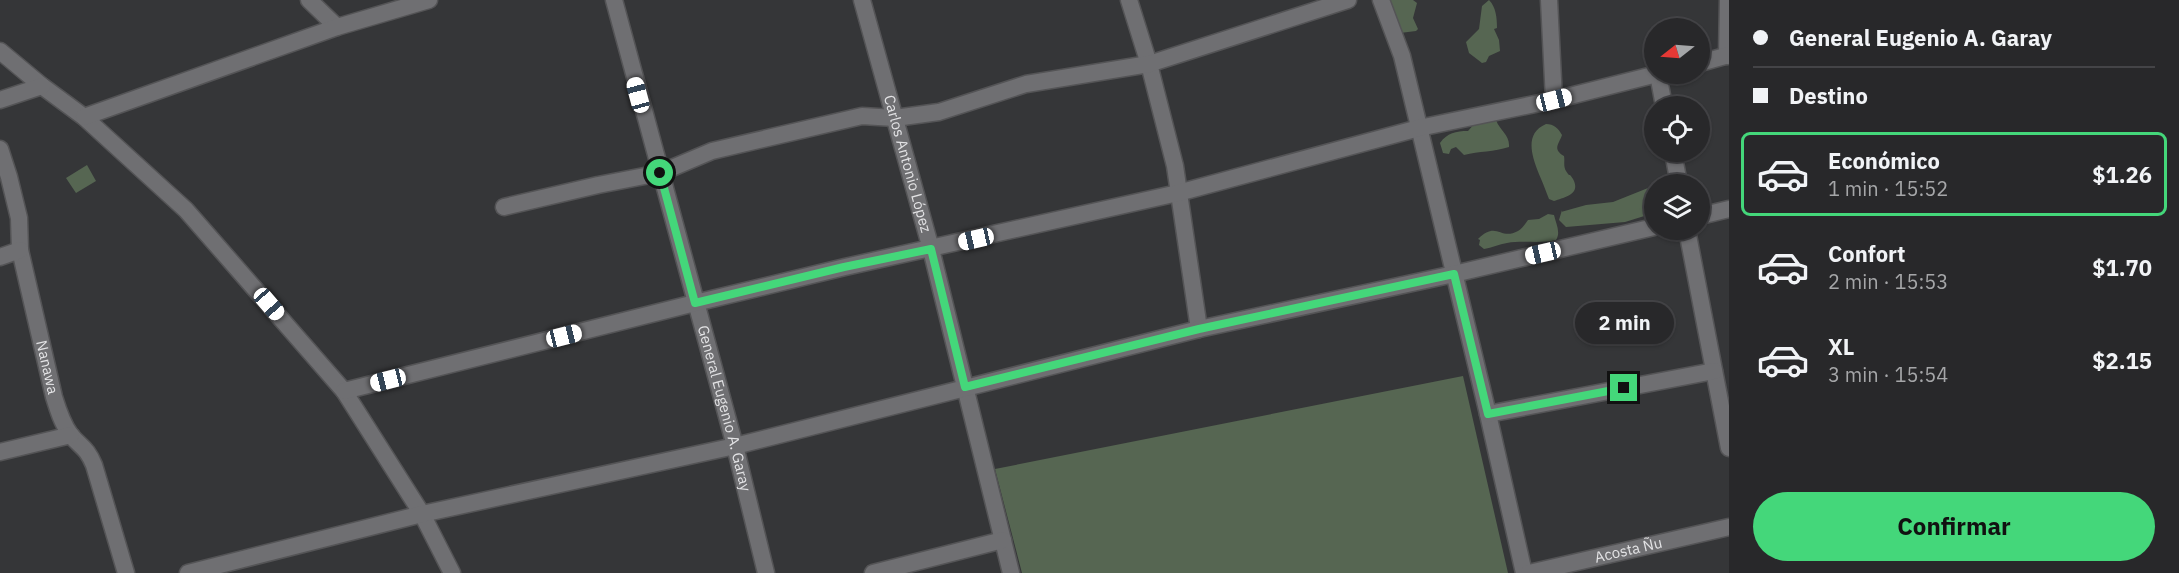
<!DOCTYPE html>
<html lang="es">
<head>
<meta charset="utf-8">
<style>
  :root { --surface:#28282a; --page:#343436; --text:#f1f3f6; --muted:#a5a6a8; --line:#444447; --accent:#44d77a }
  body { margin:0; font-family:"IBM Plex Sans",sans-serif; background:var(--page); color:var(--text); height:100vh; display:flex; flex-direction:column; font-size:22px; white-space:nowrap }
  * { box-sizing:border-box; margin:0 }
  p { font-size:20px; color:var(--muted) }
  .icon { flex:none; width:33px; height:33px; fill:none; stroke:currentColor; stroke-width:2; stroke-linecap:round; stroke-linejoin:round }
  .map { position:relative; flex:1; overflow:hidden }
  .side { display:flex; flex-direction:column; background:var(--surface); width:450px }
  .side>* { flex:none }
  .hud { display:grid; align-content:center; height:132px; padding:0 24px; background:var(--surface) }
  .needle { width:39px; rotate:253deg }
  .fabs { position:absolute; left:1644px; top:18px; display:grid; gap:12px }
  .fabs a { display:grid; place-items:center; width:66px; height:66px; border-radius:50%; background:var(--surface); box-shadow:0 2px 4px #0004,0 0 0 2px var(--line); font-size:30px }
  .end { position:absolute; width:27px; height:27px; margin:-14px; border:8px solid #44d77a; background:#111; box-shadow:0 0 0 3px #111 }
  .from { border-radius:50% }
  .bubble { position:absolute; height:42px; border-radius:21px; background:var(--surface); box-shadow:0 2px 4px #0004,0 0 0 2px var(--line); font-size:20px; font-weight:700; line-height:42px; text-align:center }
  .car { position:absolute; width:18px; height:36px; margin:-18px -9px; border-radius:8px; box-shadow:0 0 4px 2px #0007; background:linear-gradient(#fff 24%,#345 0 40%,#fff 0 76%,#345 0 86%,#fff 0) }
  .hud b { display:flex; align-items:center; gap:21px; height:57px; font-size:22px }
  .hud b+b { border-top:2px solid var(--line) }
  .hud i { width:15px; height:15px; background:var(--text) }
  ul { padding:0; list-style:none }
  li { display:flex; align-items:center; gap:18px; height:84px; margin:0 12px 9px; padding:0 12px; border:3px solid transparent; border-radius:9px }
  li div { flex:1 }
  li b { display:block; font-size:22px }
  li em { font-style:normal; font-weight:700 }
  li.selected { border-color:var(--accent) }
  li>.icon { width:54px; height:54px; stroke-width:1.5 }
  .cta { display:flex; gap:12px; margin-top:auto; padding:12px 24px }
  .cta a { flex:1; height:69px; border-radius:36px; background:var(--accent); color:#111; font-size:24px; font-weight:700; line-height:69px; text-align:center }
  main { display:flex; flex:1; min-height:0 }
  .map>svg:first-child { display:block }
  .green { fill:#566652 }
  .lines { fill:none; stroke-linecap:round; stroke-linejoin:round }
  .minor-casing { stroke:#545456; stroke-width:19 }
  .minor { stroke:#6f6f72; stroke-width:16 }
  .route { stroke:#44d77a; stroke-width:8 }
  .labels { text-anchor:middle; stroke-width:6; stroke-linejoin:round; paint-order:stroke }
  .street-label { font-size:15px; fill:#e3e3e5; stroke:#2b2c2e }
</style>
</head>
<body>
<main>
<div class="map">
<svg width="1729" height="573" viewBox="0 0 1729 573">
  <rect width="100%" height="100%" fill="#353638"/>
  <path class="green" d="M1387 0H1413L1417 3 1413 18 1418 29 1416 31 1400 33 1393 27 1396 14 1390 10Z
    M1489 0C1496 7 1497 18 1497 28L1494 29 1499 40 1500 51 1489 56 1486 62 1482 63 1469 53 1466 42 1479 29 1482 6Z
    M1496 120C1500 131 1510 135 1509 147 1494 152 1479 151 1464 155L1456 147 1451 149 1449 154 1443 153 1440 143C1447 133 1456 131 1468 131L1475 123Z
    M1546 124C1554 124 1558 128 1562 135 1559 144 1552 149 1564 156 1565 161 1563 166 1566 171 1571 179 1568 171 1573 179 1581 194 1566 197 1554 201L1549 199 1547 194C1541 174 1516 137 1546 124Z
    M87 165 96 181 76 193 66 178Z
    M1648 188 1654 191V213L1625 222 1566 227 1559 220 1562 210 1561 212 1586 205 1613 202Z
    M1548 214 1554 215C1556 224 1561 232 1556 240 1540 244 1523 240 1507 243 1499 244 1492 248 1484 249L1479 245 1480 240 1478 239C1497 220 1500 241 1518 231 1522 229 1525 224 1528 220L1539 219Z
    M1463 376 1508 573H1022L995 469Z"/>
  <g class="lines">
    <g class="minor-casing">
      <g id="minor">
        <path d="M309 0 337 27"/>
        <path id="s1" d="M614 0 735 446 766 573"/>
        <path id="s2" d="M862 0 931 249 1011 573"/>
        <path d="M1129 0 1149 64 1175 166 1199 329"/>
        <path d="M1381 0 1402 56 1488 414 1524 573"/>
        <path d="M1549 0 1554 100"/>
        <path d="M0 51 42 86 84 117 186 210 344 391 422 514 452 573"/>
        <path d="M1727 56 1728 0"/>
        <path d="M1700 63 1729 55"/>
        <path d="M1658 74 1664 106"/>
        <path d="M0 100 42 86"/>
        <path d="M84 117 337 27 429 0"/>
        <path id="s3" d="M0 149 9 177 19 218 20 250 54 397C58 410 62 423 70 434 81 448 86 446 94 465L126 573"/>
        <path d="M1673 152 1679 184"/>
        <path d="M504 207 598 185 660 173 712 151 862 116 895 118 939 112 1026 84 1149 64 1348 0"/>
        <path d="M1700 216 1729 209"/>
        <path d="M1687 230 1729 448"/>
        <path d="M0 257 20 250"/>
        <path d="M344 391 695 303 845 267 1178 193 1419 128 1554 100 1657 74"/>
        <path d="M1488 414 1714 371"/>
        <path d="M0 452 71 435"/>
        <path d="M188 573 422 514 735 446 1199 329 1454 274 1654 227"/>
        <path d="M873 573 1003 540"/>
        <path id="s4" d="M1529 573 1729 527"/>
      </g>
    </g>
    <use href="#minor" class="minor"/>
  </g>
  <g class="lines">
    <path class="route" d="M660 173 695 303 844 267 931 249 965 387 1199 329 1454 274 1488 414 1624 388"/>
  </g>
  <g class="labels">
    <g class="street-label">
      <text dy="5" stroke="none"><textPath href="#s2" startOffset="170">Carlos Antonio López</textPath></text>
      <text dy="5" stroke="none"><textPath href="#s3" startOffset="224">Nanawa</textPath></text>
      <text dy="5" stroke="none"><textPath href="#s1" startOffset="423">General Eugenio A. Garay</textPath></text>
      <text dy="5" stroke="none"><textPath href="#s4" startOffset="102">Acosta Ñu</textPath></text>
    </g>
  </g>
</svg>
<div class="fabs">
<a><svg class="needle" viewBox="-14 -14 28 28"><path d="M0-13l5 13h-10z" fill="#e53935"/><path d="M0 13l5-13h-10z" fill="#a5a6a8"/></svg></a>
<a><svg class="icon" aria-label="locate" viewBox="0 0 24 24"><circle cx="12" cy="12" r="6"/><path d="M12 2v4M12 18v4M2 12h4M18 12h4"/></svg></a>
<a><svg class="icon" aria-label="layers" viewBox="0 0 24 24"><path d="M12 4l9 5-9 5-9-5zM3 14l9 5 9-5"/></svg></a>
</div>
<i class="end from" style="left:660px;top:173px"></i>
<i class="end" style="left:1624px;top:388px"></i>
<div class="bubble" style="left:1575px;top:302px;width:99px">2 min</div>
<i class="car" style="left:638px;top:95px;rotate:345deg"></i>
<i class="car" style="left:1554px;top:100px;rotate:76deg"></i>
<i class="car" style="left:976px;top:239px;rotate:257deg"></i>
<i class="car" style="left:1543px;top:253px;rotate:257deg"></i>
<i class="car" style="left:269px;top:304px;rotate:139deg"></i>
<i class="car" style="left:564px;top:336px;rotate:76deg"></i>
<i class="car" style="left:388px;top:380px;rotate:256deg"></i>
</div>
<section class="side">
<div class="hud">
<b><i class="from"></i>General Eugenio A. Garay</b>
<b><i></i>Destino</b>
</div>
<ul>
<li class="selected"><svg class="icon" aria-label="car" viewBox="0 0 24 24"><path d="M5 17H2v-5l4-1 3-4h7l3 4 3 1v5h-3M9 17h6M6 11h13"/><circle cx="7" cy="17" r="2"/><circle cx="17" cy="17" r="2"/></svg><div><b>Económico</b><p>1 min · 15:52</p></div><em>$1.26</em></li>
<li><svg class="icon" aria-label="car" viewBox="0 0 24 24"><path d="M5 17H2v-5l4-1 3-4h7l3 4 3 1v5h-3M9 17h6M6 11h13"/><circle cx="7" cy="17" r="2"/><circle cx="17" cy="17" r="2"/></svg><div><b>Confort</b><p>2 min · 15:53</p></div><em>$1.70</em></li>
<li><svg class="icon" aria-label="car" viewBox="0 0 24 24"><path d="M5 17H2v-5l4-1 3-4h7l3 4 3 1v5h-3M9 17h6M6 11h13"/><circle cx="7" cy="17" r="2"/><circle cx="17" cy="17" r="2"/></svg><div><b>XL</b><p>3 min · 15:54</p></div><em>$2.15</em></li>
</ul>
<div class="cta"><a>Confirmar</a></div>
</section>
</main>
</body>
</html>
